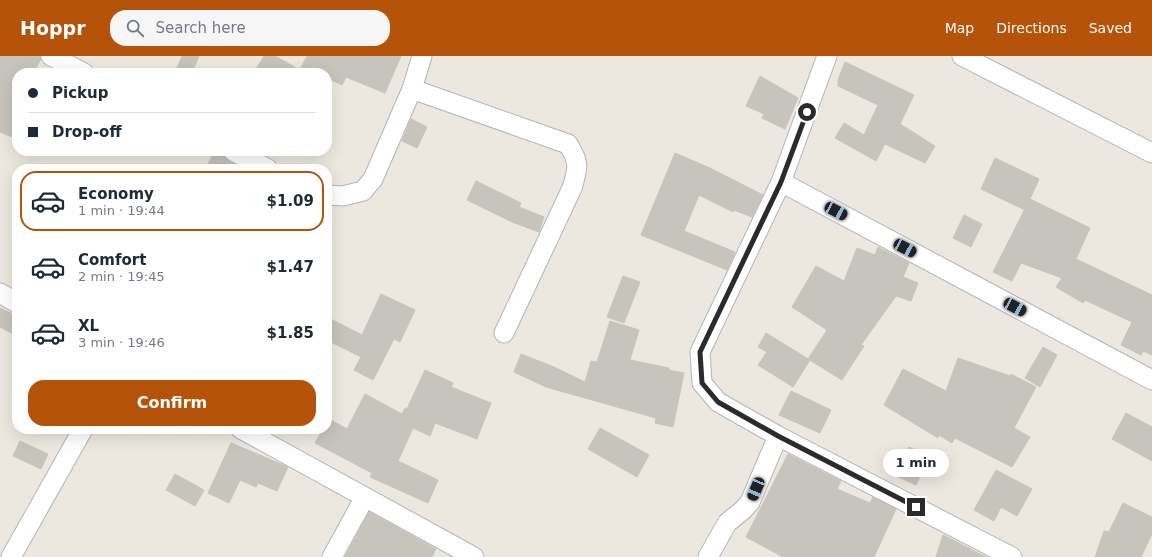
<!DOCTYPE html>
<html lang="en">
<head>
<meta charset="utf-8">
<style>
  :root { --surface:#fff; --page:#f6f6f7; --text:#1f2937; --muted:#747a83; --line:#e0e1e3; --accent:#b45309 }
  body { margin:0; font-family:"DejaVu Sans",sans-serif; background:var(--page); color:var(--text); height:100vh; display:flex; flex-direction:column; font-size:15px; white-space:nowrap }
  * { box-sizing:border-box; margin:0 }
  p { font-size:13px; color:var(--muted) }
  .icon { flex:none; width:22px; height:22px; fill:none; stroke:currentColor; stroke-width:2; stroke-linecap:round; stroke-linejoin:round }
  .map { position:relative; flex:1; overflow:hidden }
  .sheet { position:absolute; left:12px; top:108px; width:320px; height:270px; display:flex; flex-direction:column; background:var(--surface); border-radius:16px; box-shadow:0 4px 16px #0002 }
  .sheet>* { flex:none }
  .top-card { position:absolute; left:12px; top:12px; width:320px; height:88px; border-radius:16px; box-shadow:0 4px 16px #0002; display:grid; align-content:center; height:88px; padding:0 16px; background:var(--surface) }
  .end { position:absolute; width:18px; height:18px; margin:-9px; border:5px solid #2b2b2b; background:#fff; box-shadow:0 0 0 2px #fff }
  .from { border-radius:50% }
  .bubble { position:absolute; height:28px; border-radius:14px; background:var(--surface); box-shadow:0 4px 16px #0002; font-size:13px; font-weight:800; line-height:28px; text-align:center }
  .car { position:absolute; width:12px; height:24px; margin:-12px -6px; border-radius:5px; box-shadow:0 0 3px 1px #0007; background:linear-gradient(#222 24%,#8ab4d8 0 40%,#222 0 76%,#8ab4d8 0 86%,#222 0) }
  .top-card b { display:flex; align-items:center; gap:14px; height:38px; font-size:15px }
  .top-card b+b { border-top:1px solid var(--line) }
  .top-card i { width:10px; height:10px; background:var(--text) }
  ul { padding:7px 0 0; list-style:none }
  li { display:flex; align-items:center; gap:12px; height:60px; margin:0 8px 6px; padding:0 8px; border:2px solid transparent; border-radius:16px }
  li div { flex:1 }
  li b { display:block; font-size:15px }
  li em { font-style:normal; font-weight:800 }
  li.on { border-color:var(--accent) }
  li>.icon { width:36px; height:36px; stroke-width:1.5 }
  .button { display:flex; gap:8px; margin-top:auto; padding:8px 16px }
  .button a { flex:1; height:46px; border-radius:16px; background:var(--accent); color:#fff; font-size:16px; font-weight:800; line-height:46px; text-align:center }
  header { display:flex; align-items:center; gap:24px; box-sizing:border-box; height:56px; padding:0 20px; background:var(--accent); color:#fff }
  header strong { font-size:19px }
  nav { display:flex; gap:22px; margin-inline-start:auto; font-size:14px }
  .search { width:280px; height:36px; background:var(--page); display:flex; align-items:center; gap:10px; box-sizing:border-box; padding:0 14px; border-radius:16px; color:var(--muted); font-size:15px }
  .map>svg:first-child { display:block }
  .building { fill:#c7c4be; stroke:#c7c4b9 }
  .lines { fill:none; stroke-linecap:round; stroke-linejoin:round }
  .minor-casing { stroke:#b2b3bd; stroke-width:21 }
  .minor { stroke:#fff; stroke-width:19 }
  .route { stroke:#2b2b2b; stroke-width:5 }
</style>
</head>
<body>
<header>
<strong>Hoppr</strong>
<div class="search"><svg class="icon" aria-label="search" viewBox="0 0 24 24"><circle cx="10" cy="10" r="6"/><path d="M15 15l6 6"/></svg>Search here</div>
<nav><a>Map</a><a>Directions</a><a>Saved</a></nav>
</header>
<div class="map">
<svg width="1152" height="501" viewBox="0 0 1152 501">
  <rect width="100%" height="100%" fill="#ece8df"/>
  <path class="building" d="M0 0H40L41 3 33 17H17V83L0 76Z
    M182 0H199L192 17H175Z
    M264 0H275L300 14 307 0H401L385 37 346 21 342 29 327 22V17H254Z
    M845 6 914 39 900 68 935 90 925 107 885 88 876 105 835 82 844 67 864 79 878 49 838 30V24Z
    M760 20 798 42 785 73 762 62 764 58 746 50Z
    M411 63 427 71 417 92 402 85Z
    M215 95 223 98 228 105 244 113H205Z
    M675 97 710 112 763 139 752 161 734 154 733 156 699 139 684 175 735 196 727 214 641 179Z
    M995 102 1039 123 1025 154 981 133Z
    M476 125 521 147 519 151 544 161 539 176 512 166 467 144Z
    M1030 143 1090 172 1076 203 1152 239V299L1143 295 1141 299 1121 289 1132 266 1085 244 1083 247 1056 231 1062 222 1021 207 1012 225 993 216Z
    M964 159 982 168 971 191 953 182Z
    M878 191 909 207 903 221 918 227 911 245 896 240 861 289 864 290 842 324 808 303 827 274 792 251 816 210 844 225 857 192 875 199Z
    M623 220 640 226 624 267 607 261Z
    M381 238 415 254 400 286 394 283 373 324 354 314 361 301 327 284V261L362 279Z
    M0 252 17 260V280L0 271Z
    M610 265 639 274 630 304 669 312V314L684 317 673 371 655 367 656 362 546 331 514 316 521 298 554 311 585 326 591 305 597 306Z
    M766 277 810 304 793 331 758 309 767 296 758 291Z
    M1043 291 1057 299 1040 331 1025 322Z
    M958 302 1010 320 1011 318 1036 331 1014 372 1030 381 1012 411 955 382 952 387 939 379 938 382 884 349 903 313 946 335Z
    M425 314 453 327 451 331 491 347 477 383 435 367 430 380 413 372 398 405 438 424 428 447 370 421 372 417 315 387 323 373H327V366L329 363 347 373 365 338 402 358 405 352 407 353Z
    M791 335 831 354 820 377 779 359Z
    M1126 357 1152 371V405L1112 383Z
    M600 372 649 399 637 421 588 393Z
    M20 385 48 398 41 413 13 400Z
    M231 387 288 411 277 435 258 427 256 431 240 424 229 447 208 437Z
    M909 391 929 401 916 429 896 420Z
    M788 398 841 425 837 433 870 447 873 441 896 453 874 501H783L746 481Z
    M996 414 1032 433 1017 460 1001 451 994 465 974 454Z
    M175 418 204 434 195 450 166 434Z
    M1123 447 1152 461V478L1141 501H1095L1104 475 1109 476Z
    M369 456 436 493 432 501H345Z
    M943 479 986 501H936Z"/>
  <g class="lines">
    <g class="minor-casing">
      <path id="minor" d="M51 0 84 17
        M827 0 781 126 700 296 702 327 718 346 778 380 1012 501
        M962 0 1152 97
        M412 33 568 88C580 107 578 112 572 132L504 277
        M233 95 268 113
        M781 126 1152 324
        M327 139 343 140 363 135 373 123 412 33 422 0
        M0 237 17 247
        M241 373 474 501
        M11 501 83 373
        M332 501 365 441
        M708 501 727 467 743 454 750 446 778 380"/>
    </g>
    <use href="#minor" class="minor"/>
  </g>
  <g class="lines">
    <path class="route" d="M807 56 781 126 700 296 702 327 718 346 778 380 916 451"/>
  </g>
</svg>
<i class="end from" style="left:807px;top:56px"></i>
<i class="end" style="left:916px;top:451px"></i>
<div class="bubble" style="left:883px;top:393px;width:66px">1 min</div>
<i class="car" style="left:836px;top:155px;rotate:118deg"></i>
<i class="car" style="left:905px;top:192px;rotate:118deg"></i>
<i class="car" style="left:1015px;top:251px;rotate:118deg"></i>
<i class="car" style="left:756px;top:433px;rotate:203deg"></i>
<div class="top-card">
<b><i class="from"></i>Pickup</b>
<b><i></i>Drop-off</b>
</div>
<section class="sheet">
<ul>
<li class="on"><svg class="icon" aria-label="car" viewBox="0 0 24 24"><path d="M5 17H2v-5l4-1 3-4h7l3 4 3 1v5h-3M9 17h6M6 11h13"/><circle cx="7" cy="17" r="2"/><circle cx="17" cy="17" r="2"/></svg><div><b>Economy</b><p>1 min · 19:44</p></div><em>$1.09</em></li>
<li><svg class="icon" aria-label="car" viewBox="0 0 24 24"><path d="M5 17H2v-5l4-1 3-4h7l3 4 3 1v5h-3M9 17h6M6 11h13"/><circle cx="7" cy="17" r="2"/><circle cx="17" cy="17" r="2"/></svg><div><b>Comfort</b><p>2 min · 19:45</p></div><em>$1.47</em></li>
<li><svg class="icon" aria-label="car" viewBox="0 0 24 24"><path d="M5 17H2v-5l4-1 3-4h7l3 4 3 1v5h-3M9 17h6M6 11h13"/><circle cx="7" cy="17" r="2"/><circle cx="17" cy="17" r="2"/></svg><div><b>XL</b><p>3 min · 19:46</p></div><em>$1.85</em></li>
</ul>
<div class="button"><a>Confirm</a></div>
</section>
</div>
</body>
</html>
